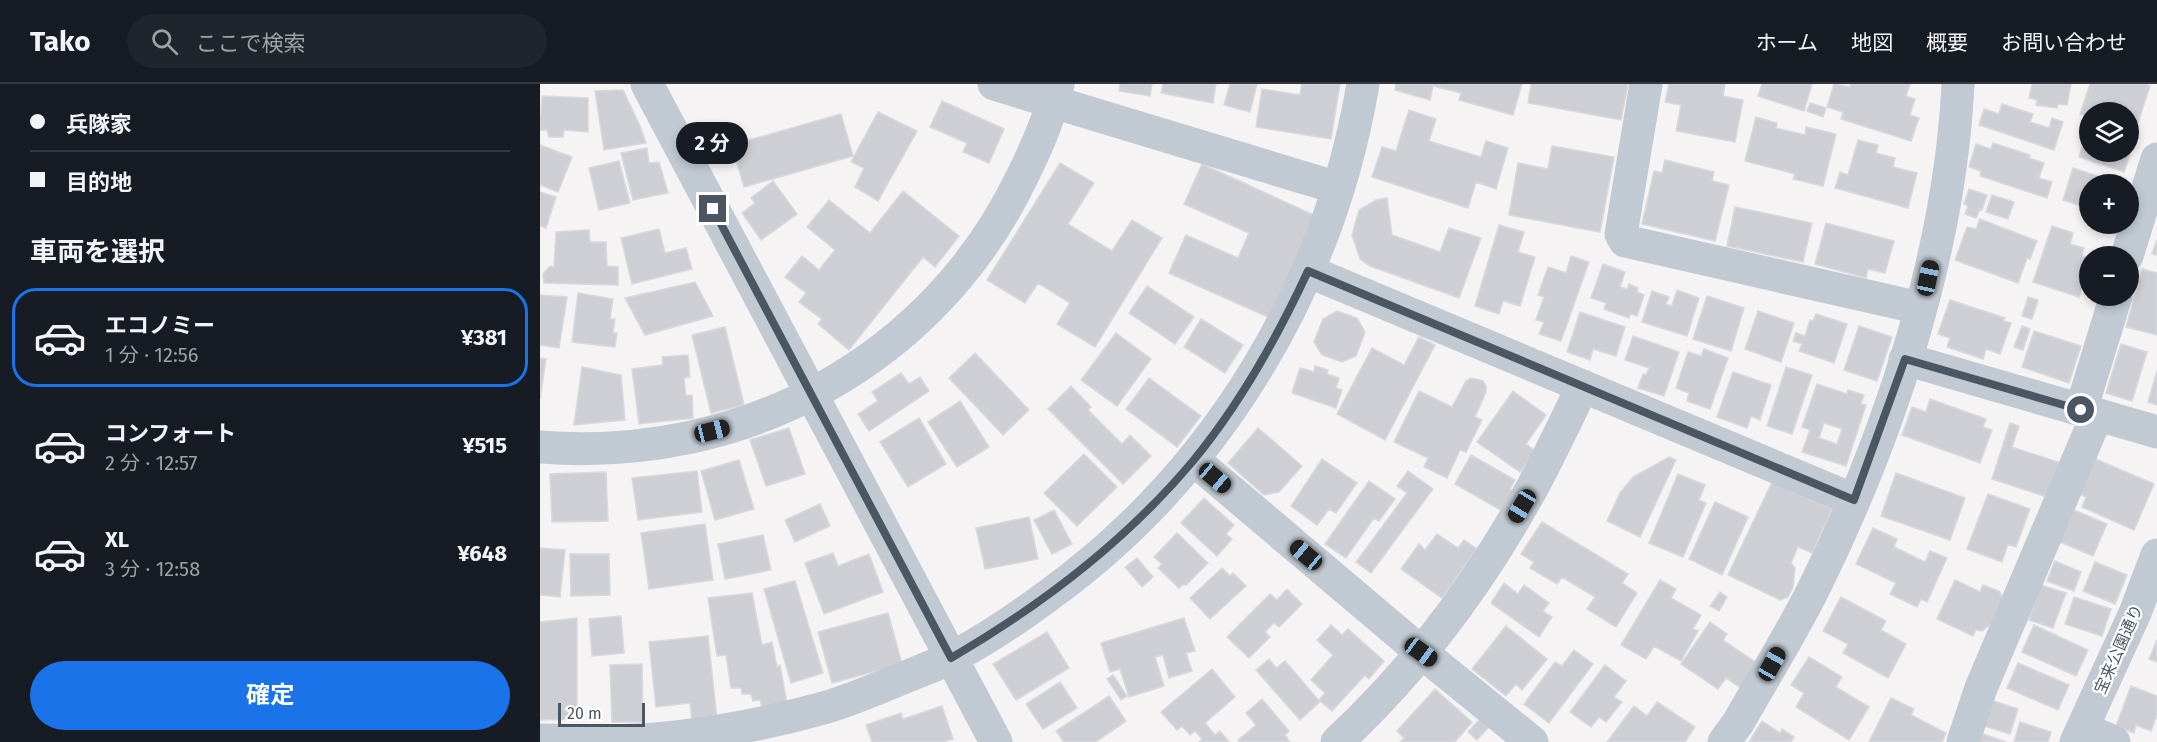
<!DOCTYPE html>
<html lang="ja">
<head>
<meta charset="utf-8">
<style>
  :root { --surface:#171b24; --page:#20242c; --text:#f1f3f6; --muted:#9ea1a6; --line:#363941; --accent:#1a73e8 }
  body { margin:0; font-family:"Fira Sans","Noto Sans JP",sans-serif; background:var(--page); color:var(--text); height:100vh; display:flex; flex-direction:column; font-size:22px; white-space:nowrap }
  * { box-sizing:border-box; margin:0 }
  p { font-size:20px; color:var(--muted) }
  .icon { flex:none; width:33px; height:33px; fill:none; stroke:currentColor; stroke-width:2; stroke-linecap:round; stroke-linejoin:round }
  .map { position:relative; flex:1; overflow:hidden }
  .side { display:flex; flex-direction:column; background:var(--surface); width:540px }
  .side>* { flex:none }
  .guide { display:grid; align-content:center; height:132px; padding:0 30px; background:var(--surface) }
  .controls { position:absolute; left:1539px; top:18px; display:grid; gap:12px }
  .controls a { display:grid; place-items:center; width:60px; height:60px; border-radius:50%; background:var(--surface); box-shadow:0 3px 9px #0003; font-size:30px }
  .scale { position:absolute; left:18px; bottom:15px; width:87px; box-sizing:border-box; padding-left:6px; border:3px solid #4a5661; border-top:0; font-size:16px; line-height:21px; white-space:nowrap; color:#4a5661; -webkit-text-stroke:4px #fff; paint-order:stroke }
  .end { position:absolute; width:27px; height:27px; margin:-14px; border:8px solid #4a5661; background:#fff; box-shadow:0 0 0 3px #fff }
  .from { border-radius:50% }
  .bubble { position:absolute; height:42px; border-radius:21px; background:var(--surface); box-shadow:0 3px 9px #0003; font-size:20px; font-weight:700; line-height:42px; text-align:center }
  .car { position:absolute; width:18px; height:36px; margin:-18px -9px; border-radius:8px; box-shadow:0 0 4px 2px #0007; background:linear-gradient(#222 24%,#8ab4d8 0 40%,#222 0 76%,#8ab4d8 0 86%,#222 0) }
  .guide b { display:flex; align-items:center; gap:21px; height:57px; font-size:22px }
  .guide b+b { border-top:2px solid var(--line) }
  .guide i { width:15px; height:15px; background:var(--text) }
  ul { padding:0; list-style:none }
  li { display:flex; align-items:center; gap:18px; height:99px; margin:0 12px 9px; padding:0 18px; border:3px solid transparent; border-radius:24px }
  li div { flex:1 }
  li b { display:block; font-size:22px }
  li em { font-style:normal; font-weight:700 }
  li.on { border-color:var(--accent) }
  li>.icon { width:54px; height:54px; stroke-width:1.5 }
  h2 { padding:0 30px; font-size:27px; line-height:72px }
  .cta { display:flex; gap:12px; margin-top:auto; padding:12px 30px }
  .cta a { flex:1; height:69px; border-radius:36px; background:var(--accent); color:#fff; font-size:24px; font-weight:700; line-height:69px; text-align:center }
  header { display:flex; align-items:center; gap:36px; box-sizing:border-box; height:84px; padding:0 30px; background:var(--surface); border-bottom:2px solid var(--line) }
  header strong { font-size:28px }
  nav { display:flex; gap:33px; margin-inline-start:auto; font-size:21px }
  .search { width:420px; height:54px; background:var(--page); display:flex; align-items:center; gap:15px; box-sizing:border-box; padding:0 21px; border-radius:33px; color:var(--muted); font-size:22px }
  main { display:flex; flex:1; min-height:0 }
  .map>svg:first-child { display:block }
  .building { fill:#cdcfd5; stroke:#d7d9de; stroke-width:1.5; fill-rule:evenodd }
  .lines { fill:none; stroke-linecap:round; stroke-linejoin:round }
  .minor { stroke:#c1cad2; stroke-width:33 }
  .route { stroke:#4a5661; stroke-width:8 }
  .labels { text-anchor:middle; stroke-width:4.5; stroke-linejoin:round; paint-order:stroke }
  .street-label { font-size:16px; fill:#4a5661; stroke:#fff }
</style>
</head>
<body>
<header>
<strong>Tako</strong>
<div class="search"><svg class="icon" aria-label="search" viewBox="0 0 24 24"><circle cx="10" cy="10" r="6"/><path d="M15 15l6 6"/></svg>ここで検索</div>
<nav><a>ホーム</a><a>地図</a><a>概要</a><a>お問い合わせ</a></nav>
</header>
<main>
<section class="side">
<div class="guide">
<b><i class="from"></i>兵隊家</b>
<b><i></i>目的地</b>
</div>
<h2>車両を選択</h2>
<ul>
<li class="on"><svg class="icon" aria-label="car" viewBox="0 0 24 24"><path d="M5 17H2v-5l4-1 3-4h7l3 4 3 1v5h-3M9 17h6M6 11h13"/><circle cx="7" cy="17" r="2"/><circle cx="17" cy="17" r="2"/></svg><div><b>エコノミー</b><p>1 分 · 12:56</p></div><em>¥381</em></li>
<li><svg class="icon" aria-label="car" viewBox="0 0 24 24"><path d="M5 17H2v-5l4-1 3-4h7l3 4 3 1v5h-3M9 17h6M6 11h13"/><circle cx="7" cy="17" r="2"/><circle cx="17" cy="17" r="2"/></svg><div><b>コンフォート</b><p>2 分 · 12:57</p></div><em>¥515</em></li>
<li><svg class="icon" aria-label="car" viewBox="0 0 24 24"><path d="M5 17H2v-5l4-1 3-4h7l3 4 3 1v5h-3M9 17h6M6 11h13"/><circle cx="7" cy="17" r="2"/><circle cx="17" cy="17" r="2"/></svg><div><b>XL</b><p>3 分 · 12:58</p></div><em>¥648</em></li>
</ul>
<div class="cta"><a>確定</a></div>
</section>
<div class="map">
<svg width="1617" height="658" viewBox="0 0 1617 658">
  <rect width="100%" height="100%" fill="#f5f3f3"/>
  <path class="building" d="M580 0H612L610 12 579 7Z
    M623 0H676L673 19 621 9Z
    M690 0H717L710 28 684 21Z
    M762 0H800L791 55 716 43 722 5 760 11Z
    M856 0H982L973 31 919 16 921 9 893 2 890 16 855 6Z
    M991 0H1088L1081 36 988 19Z
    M1129 0H1185L1183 12 1203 16 1195 58 1136 47 1141 21 1125 18Z
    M1222 0H1272L1264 27 1218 12Z
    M1294 0 1310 3 1311 0H1370L1366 12 1375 15 1370 31 1379 34 1371 57 1301 35 1303 28 1287 23Z
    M1492 0H1531L1527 21 1518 20 1517 24 1496 21 1497 16 1489 14Z
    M1550 0H1605L1610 2 1595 48 1588 45V28H1550V33L1540 30Z
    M83 6 100 42 106 59 64 66 55 7Z
    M2 12 48 14V48L24 46 23 53H9L7 46H0Z
    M402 17 464 45 449 79 423 68 427 59 390 43Z
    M1270 19 1286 24 1283 33 1267 27Z
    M1462 20 1493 30 1490 38 1509 44 1512 34 1523 38 1514 66 1439 41 1444 25 1459 30Z
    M869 26 896 35 889 57 941 73 946 57 968 64 956 105 936 98 928 124 832 93 842 63 856 67Z
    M338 28 377 47 338 117 315 103 324 84 311 78Z
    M301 30 313 72 204 103 192 61Z
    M1216 33 1237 39 1236 44 1265 51 1266 43 1296 50 1283 102 1253 95 1255 90 1205 77Z
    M1547 46H1550V68H1588V59L1593 61 1584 88 1539 73Z
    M1318 56 1338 61 1336 69 1355 74 1353 83 1377 89 1368 124 1295 104 1300 88 1308 91Z
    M1453 59 1490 71 1489 74 1504 79 1499 94 1512 98 1507 114 1440 92 1441 87 1429 83 1436 60 1451 65Z
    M0 61 32 73 18 108 0 101Z
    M1012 62 1074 73 1060 148 969 131 978 79 1008 85Z
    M107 64 109 79 119 78 128 109 93 116 81 69Z
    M1125 76 1174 88 1172 97 1189 101 1175 157 1102 140 1114 87 1122 89Z
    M79 77 90 119 59 126 49 84Z
    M520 79 554 99 528 140 572 167 592 136 622 154 555 263 517 240 530 219 498 199 485 219 447 196Z
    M662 80 776 132 730 234 629 189 646 151 698 174 709 149 644 120Z
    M1533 84 1582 100H1550V125L1523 116Z
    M233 97 257 130 221 156 202 129 215 119 211 114Z
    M1429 105 1447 111 1442 126 1440 125 1436 134 1425 130 1428 122 1424 120Z
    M363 107 419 152 395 183 383 173 309 266 278 240 282 235 259 218 266 209 245 193 262 172 279 186 295 166 267 143 289 116 330 149Z
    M0 108 16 113 6 144 0 142Z
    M1452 111 1474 118 1468 135 1446 128Z
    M847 114 852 151 900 168 909 144 941 154 919 214 830 182 820 175 812 151 819 126 836 116Z
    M1195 123 1272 139 1263 178 1187 162Z
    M1440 135 1497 157 1490 175 1487 174 1478 199 1415 176 1427 143 1436 145Z
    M1286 139 1354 157 1345 189 1328 185 1326 194 1275 180Z
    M959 141 984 148 978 168 995 173 980 222 963 217 959 230 935 222Z
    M1512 142 1533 149 1530 160 1544 164 1542 172 1550 174V202L1543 200 1539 213 1493 198Z
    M119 145 125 169 146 164 152 185 92 200 81 154Z
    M49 146 50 158H66L67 182 78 183V201L4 199 3 190 10 182 14 183 16 148Z
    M1617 156V171L1612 170Z
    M1031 172 1049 178 1021 257 999 250 1004 238 996 236 1004 213 998 211 1008 183 1026 189Z
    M1063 180 1085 188 1080 203 1087 205 1089 200 1098 204 1097 208 1104 211 1097 232 1090 230 1089 234 1064 225 1066 219 1051 214Z
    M1602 185 1617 189V251L1586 243Z
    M155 198 173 232 105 251 85 214Z
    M607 202 654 233 635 260 589 229Z
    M1137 206 1159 214 1147 252 1102 238 1112 207 1129 213 1126 220 1132 222Z
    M38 209 73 215 70 235H75L73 249H77L75 263 32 258Z
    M0 211 27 213 19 264 0 261Z
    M1167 212 1204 224 1191 267 1153 255Z
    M1488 213 1498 216 1492 235 1482 232Z
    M1410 216 1465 234 1463 237 1471 239 1460 270 1446 265 1443 275 1407 263 1410 254 1398 250Z
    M797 227 817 234 825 248 816 272 802 278 782 271 774 258 783 235Z
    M1218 227 1254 239 1241 278 1205 265Z
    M1040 228 1085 243 1076 272 1053 265 1050 276 1027 268Z
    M1276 230 1307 240 1294 279 1259 267 1262 260 1253 257 1256 249 1265 252 1270 236 1273 237Z
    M661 235 703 261 685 289 644 263Z
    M1319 242 1352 253 1337 297 1304 286Z
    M1482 242 1490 245 1483 266 1474 263Z
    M185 243 204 321 171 329 152 251Z
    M1494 247 1541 262 1529 299 1482 283Z
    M576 249 611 275 577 322 541 296Z
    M1093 252 1139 268 1124 312 1098 304 1103 290 1106 291 1109 284 1085 276Z
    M879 253 895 261 845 356 797 330 832 264 864 281Z
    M1581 260 1607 268 1592 317 1566 309Z
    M1164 265 1188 274 1170 325 1147 317 1149 309 1136 304 1148 268 1161 272Z
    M435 269 489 326 463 351 409 294Z
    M148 271 150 293 144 294 146 312 152 311 153 334 99 340 92 285 123 281 122 273Z
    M0 274 6 275 0 315Z
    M775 282 788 286 787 290 799 294 796 304 802 306 796 324 752 309 760 284 774 288Z
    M42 283 81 291 85 336 34 341Z
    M1246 283 1272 291 1252 350 1227 342Z
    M1617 287V321L1608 318Z
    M1193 288 1231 301 1220 336 1211 332 1207 344 1177 333Z
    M361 289 369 300 380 293 389 307 329 347 318 330 338 317 332 308Z
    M609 294 661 332 637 363 586 325Z
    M931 294 943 297 946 302V308L935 333 942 336 926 368 920 366 907 394 884 383 888 374 854 358 879 307 912 323 926 297Z
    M1277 300 1307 310 1308 306 1324 311 1321 320 1326 321 1306 382 1262 368 1270 346 1262 343ZM1284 339 1302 345 1297 360 1279 354Z
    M531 302 551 323 548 326 582 360 590 351 611 372 583 400 508 325Z
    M973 307 1006 331 986 360 995 367 980 388 937 358Z
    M1390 315 1446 335 1443 343 1452 346 1440 379 1362 351 1372 323 1386 328Z
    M420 317 449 363 417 383 388 338Z
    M379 334 406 380 368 403 340 358Z
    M1470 339 1479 342 1472 363 1524 380 1513 415 1452 395Z
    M249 344 265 390 226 402 210 356Z
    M718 344 762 382 739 408 724 411 688 379Z
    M544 370 577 403 537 442 504 409Z
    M931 371 975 396 970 405 975 408 964 428 915 400Z
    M1129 373 1136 376 1100 453 1067 437 1080 409 1093 393Z
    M1553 374 1614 400 1594 446 1542 423 1546 413 1538 409Z
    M782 375 817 399 796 429 789 425 777 441 751 422Z
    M199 376 214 425 175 436 161 387Z
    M157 387 162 428 98 436 92 394Z
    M868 387 893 405 831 489 816 478 867 409 857 402Z
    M66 388 68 437 12 438 10 390Z
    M1356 389 1425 414 1410 456 1341 432Z
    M1138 390 1165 401 1159 416 1166 419 1143 473 1109 459Z
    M829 397 855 415 839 437 834 434 806 474 785 460Z
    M1232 398 1292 425 1272 469 1258 463 1251 479 1255 484 1253 503 1248 513 1240 516 1188 491Z
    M1448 410 1490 425 1476 463 1468 460 1462 478 1427 465Z
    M664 414 694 441 686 450 692 455 677 472 641 439Z
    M1175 418 1208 433 1182 491 1149 475Z
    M280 420 290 442 255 458 245 436Z
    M514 426 532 460 512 470 494 436Z
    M1534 426 1567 440 1553 472 1520 458Z
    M489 433 498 475 445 485 436 444Z
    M1002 438 1088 490 1082 499 1097 509 1076 543 1047 525 1055 513 1022 493 1017 500 990 484 994 478 981 470Z
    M165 440 173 496 109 505 101 449Z
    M1333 444 1357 455 1354 463 1385 478 1390 467 1407 474 1387 518 1381 515 1377 523 1350 510 1356 499 1316 480Z
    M637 449 668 479 646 501 644 500 639 504 618 484 622 480 614 473Z
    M897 450 918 464 924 456 937 465 902 514 861 485 879 460 885 466Z
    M223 451 231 486 185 495 178 460Z
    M0 464 25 466 20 513 0 511Z
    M293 469 298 482 329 470 343 508 284 530 265 479Z
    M30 470H69L70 511 31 512Z
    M597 474 613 493 602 503 585 483Z
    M1515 477 1541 488 1534 507 1507 497Z
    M1555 478 1587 491 1575 520 1543 507Z
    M682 484 690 492 693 489 706 502 670 535 650 514Z
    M1120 496 1136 505 1131 514 1161 531 1153 545 1158 547 1141 577 1114 562 1106 575 1081 561Z
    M1415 496 1440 508 1443 501 1459 507 1463 514 1451 540 1442 547 1436 546 1433 552 1397 535Z
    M255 497 283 589 251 599 224 505Z
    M964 499 978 510 984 501 1009 519 1003 527 1012 533 999 553 951 519Z
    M1501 501 1526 509 1513 544 1489 536Z
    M747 505 762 520 739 543 734 539 725 548 730 553 709 574 687 553 730 510 737 516Z
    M1180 508 1187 513 1179 527 1170 522Z
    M212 509 222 561 232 558 237 583 240 581 247 619 222 624 220 616 213 617 211 610H202L201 604H191L186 571 177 572 168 514Z
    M1301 513 1346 537 1341 546 1366 560 1348 594 1303 569 1308 560 1283 547Z
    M1534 513 1571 525 1562 552 1525 540Z
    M348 529 362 580 292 599 278 548Z
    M81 532 84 569 52 572 49 535Z
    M37 534V635L0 636V538Z
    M644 534 655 567 646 569 652 587 629 594 623 571 615 573 624 602 589 613 580 585 570 588 561 559Z
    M1170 538 1187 550 1183 556 1218 580 1201 604 1186 594 1178 605 1141 580Z
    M791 541 802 551 808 545 844 577 829 595 825 591 792 627 779 616 785 609 771 596 793 571 777 556Z
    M1494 541 1548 566 1536 592 1482 568Z
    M966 542 1007 575 982 606 976 600 966 612 932 585Z
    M507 548 529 584 476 616 453 580Z
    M168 552 177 635 152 637 150 619 116 623 109 558Z
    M1617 556V578L1609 575Z
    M1034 566 1053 580 1009 639 984 620 1015 578 1022 582Z
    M1269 573 1302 593 1296 603 1329 623 1309 656 1256 623 1264 609 1251 601Z
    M729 575 736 584 745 577 780 618 760 636 716 586Z
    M1478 579 1529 601 1518 626 1467 604Z
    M102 580 103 638H72L70 581Z
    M1065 581 1086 597 1074 613 1082 618 1066 638 1059 633 1051 643 1030 628Z
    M672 585 695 613 665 639 675 651 680 647 689 658H659L662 655 655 647 650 651 642 642 637 646 621 628Z
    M573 591 587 612 581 616 567 595Z
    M520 598 537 624 503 645 486 620Z
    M1591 602 1617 612V631L1611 647 1596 641 1594 649 1576 642Z
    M895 605 932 638 915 658H860L864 654 857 647Z
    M569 612 586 637 556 658H524L516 647Z
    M1351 614 1374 625 1371 631 1406 649 1402 658H1329Z
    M722 615 749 647 745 651 750 658H700L698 656 716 641 706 629Z
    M1447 615 1478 625 1470 650 1438 640Z
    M1117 618 1155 643 1145 658H1067L1094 622 1107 632Z
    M402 622 413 655 403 658H332L326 641 361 629 363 635Z
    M940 635 949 643 937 656 928 648Z
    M1222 637 1240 649 1242 645 1254 653 1251 658H1209Z
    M1480 638 1511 648 1508 658H1474Z
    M1443 650 1466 658H1440Z"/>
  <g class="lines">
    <path class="minor" d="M107 0 456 658
      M454 0 798 104
      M1106 0 1081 150 1085 157 1380 224
      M1587 172 1617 75
      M768 187 1314 416
      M1365 275 1617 348
      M1541 326 1576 212
      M0 363C203 379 393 278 482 93 497 63 510 33 518 0
      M654 376 881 568 992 658
      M1543 645 1574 658
      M0 656C39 657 78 658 116 655 169 650 225 640 276 626 304 619 331 607 358 596 375 589 394 582 411 574 446 556 478 534 509 511 676 390 789 203 823 0
      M797 658C875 586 941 497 992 404 1010 371 1026 336 1043 302
      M1184 658 1198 639C1224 593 1253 547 1276 500 1350 350 1410 168 1418 0
      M1423 658 1441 604 1557 331
      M1536 658 1595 529 1617 471"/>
  </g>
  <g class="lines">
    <path class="route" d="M173 125 411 574C502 521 585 458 653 377 700 320 737 254 768 187L1314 416 1365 275 1541 326"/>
  </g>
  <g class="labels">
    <g class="street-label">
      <text transform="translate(1578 565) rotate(-66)" y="6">宝来公園通り</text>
    </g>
  </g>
</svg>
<div class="controls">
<a><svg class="icon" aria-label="layers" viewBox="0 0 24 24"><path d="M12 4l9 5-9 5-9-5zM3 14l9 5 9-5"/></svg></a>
<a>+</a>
<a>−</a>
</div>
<div class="scale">20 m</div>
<i class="end from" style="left:1541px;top:326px"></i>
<i class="end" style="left:173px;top:125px"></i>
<div class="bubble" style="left:136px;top:38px;width:72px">2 分</div>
<i class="car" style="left:1388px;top:194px;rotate:12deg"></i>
<i class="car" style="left:172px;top:347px;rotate:76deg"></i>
<i class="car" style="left:675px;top:394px;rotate:130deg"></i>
<i class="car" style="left:982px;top:422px;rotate:211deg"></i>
<i class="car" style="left:766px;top:471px;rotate:310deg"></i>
<i class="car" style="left:881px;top:568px;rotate:126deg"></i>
<i class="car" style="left:1232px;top:580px;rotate:29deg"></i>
</div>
</main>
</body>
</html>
